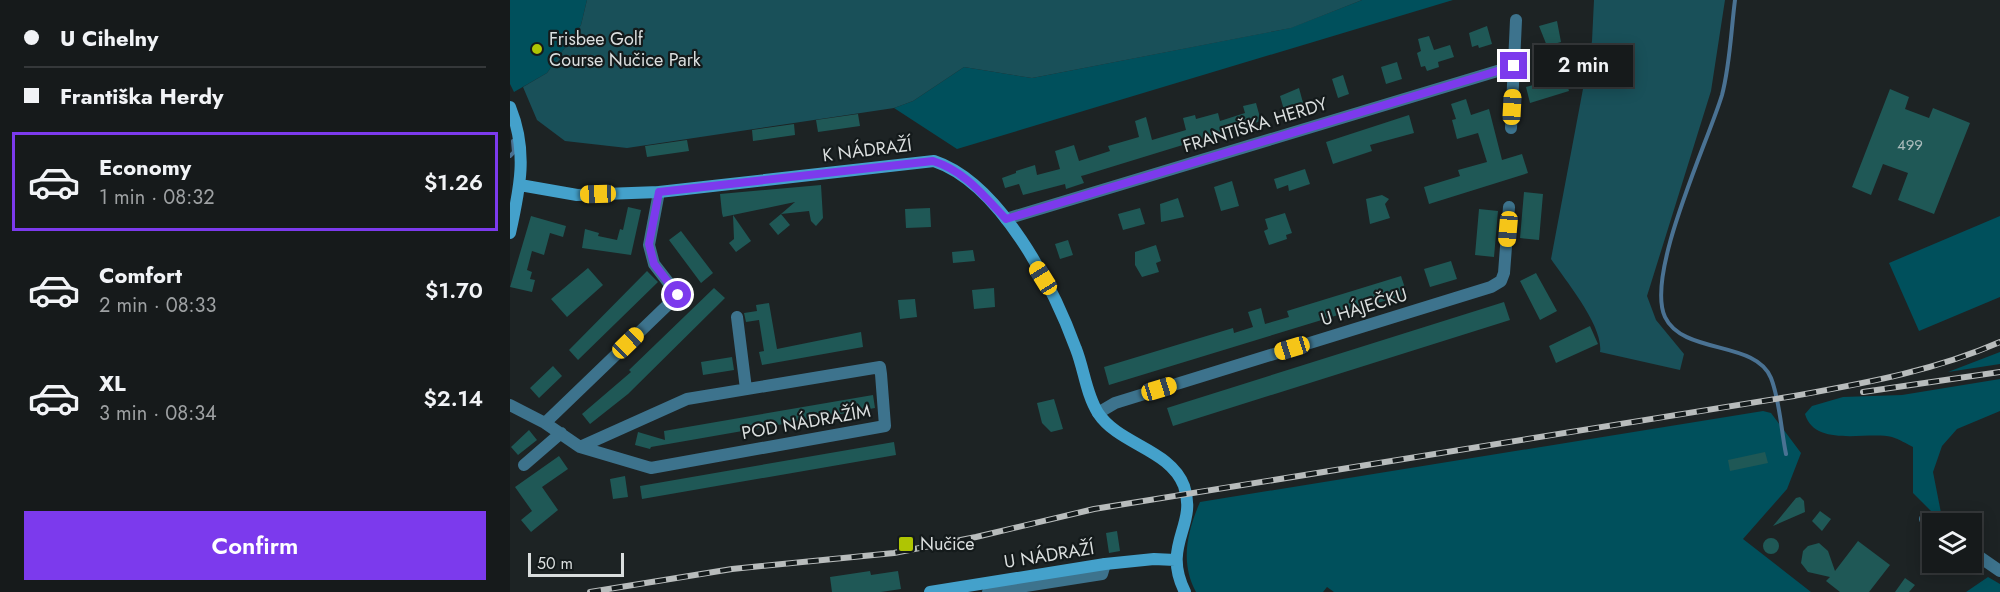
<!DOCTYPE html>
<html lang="en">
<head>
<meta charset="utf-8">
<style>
  :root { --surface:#161a1b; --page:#232728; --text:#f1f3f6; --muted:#9ea1a3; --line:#35383a; --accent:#7c3aed }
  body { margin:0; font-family:Jost,sans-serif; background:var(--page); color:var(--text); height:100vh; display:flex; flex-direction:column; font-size:22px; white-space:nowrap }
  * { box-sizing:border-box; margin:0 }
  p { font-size:20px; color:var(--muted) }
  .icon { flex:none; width:33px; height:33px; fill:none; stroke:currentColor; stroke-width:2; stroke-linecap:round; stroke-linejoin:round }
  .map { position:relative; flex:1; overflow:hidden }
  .drawer { display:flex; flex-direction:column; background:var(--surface); width:510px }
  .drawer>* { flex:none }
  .hud { display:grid; align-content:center; height:132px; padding:0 24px; background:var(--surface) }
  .fabs { position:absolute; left:1412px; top:513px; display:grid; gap:12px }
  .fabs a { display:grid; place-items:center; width:60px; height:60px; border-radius:0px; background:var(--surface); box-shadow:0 3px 15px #0003,0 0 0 2px var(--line); font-size:30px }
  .scale { position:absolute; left:18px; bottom:15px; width:96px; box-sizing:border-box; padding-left:6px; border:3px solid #dadede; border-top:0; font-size:16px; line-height:21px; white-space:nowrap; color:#dadede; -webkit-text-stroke:4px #141a1b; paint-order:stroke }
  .end { position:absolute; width:27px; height:27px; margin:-14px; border:8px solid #7c3aed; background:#fff; box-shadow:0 0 0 3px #fff }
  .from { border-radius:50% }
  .bubble { position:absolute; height:42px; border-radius:0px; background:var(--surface); box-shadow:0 3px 15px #0003,0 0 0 2px var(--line); font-size:20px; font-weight:600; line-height:42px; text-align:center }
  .car { position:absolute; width:18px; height:36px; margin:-18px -9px; border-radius:8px; box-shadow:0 0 4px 2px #0007; background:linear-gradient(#f5c518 24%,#345 0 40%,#f5c518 0 76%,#345 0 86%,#f5c518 0) }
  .hud b { display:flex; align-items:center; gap:21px; height:57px; font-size:22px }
  .hud b+b { border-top:2px solid var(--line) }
  .hud i { width:15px; height:15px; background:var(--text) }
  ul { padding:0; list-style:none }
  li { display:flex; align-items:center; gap:18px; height:99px; margin:0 12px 9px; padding:0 12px; border:3px solid transparent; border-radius:0px }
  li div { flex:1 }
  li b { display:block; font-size:22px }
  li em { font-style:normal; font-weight:600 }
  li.on { border-color:var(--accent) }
  li>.icon { width:54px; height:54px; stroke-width:1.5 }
  .cta { display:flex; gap:12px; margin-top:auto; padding:12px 24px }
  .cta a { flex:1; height:69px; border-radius:0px; background:var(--accent); color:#fff; font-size:24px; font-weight:600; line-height:69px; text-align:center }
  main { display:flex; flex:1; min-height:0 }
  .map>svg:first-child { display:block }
  .green { fill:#00505c }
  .forest { fill:#195059 }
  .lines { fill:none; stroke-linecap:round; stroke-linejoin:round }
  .stream { stroke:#4a7293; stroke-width:4 }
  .building { fill:#1f5856 }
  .street { stroke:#3d738d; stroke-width:12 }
  .secondary { stroke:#44a1cb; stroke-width:12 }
  .rail-casing { stroke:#b8bcbc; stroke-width:6 }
  .rail { stroke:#141a1b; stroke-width:4; stroke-dasharray:11; stroke-linecap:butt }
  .route { stroke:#7c3aed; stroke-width:8 }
  .poi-dot { fill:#afc503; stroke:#141a1b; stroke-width:2 }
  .labels { text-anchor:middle; stroke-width:4.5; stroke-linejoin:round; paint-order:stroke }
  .number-label { font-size:15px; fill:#abbcbc }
  .poi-label { font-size:18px; fill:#dadede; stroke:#141a1b; text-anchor:start }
  .street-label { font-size:18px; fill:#dadede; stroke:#141a1b }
</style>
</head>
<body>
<main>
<section class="drawer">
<div class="hud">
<b><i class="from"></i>U Cihelny</b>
<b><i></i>Františka Herdy</b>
</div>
<ul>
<li class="on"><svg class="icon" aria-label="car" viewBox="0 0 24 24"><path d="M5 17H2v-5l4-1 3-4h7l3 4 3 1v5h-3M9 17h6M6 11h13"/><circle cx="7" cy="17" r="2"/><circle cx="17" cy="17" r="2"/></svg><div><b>Economy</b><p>1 min · 08:32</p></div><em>$1.26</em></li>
<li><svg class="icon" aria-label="car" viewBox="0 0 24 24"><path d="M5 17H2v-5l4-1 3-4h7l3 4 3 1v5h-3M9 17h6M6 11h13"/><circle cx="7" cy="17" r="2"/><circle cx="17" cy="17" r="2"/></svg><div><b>Comfort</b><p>2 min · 08:33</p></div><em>$1.70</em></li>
<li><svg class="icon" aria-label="car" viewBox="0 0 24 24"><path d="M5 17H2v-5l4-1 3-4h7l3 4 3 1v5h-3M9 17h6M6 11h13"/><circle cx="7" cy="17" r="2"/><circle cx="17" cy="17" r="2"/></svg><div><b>XL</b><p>3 min · 08:34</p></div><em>$2.14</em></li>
</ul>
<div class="cta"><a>Confirm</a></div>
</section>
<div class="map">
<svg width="1490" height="592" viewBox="0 0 1490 592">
  <rect width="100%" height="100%" fill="#1d2324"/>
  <path class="green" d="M0 0H77L71 25 37 73 4 92 0 84Z
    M852 0H943L447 149 384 108 403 101 454 67 522 78 780 28Z
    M1490 216V297L1409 331 1379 263Z
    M1490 352V364L1438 372Z
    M1490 379V411L1447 429 1432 446 1423 472 1433 523 1403 493V447C1397 444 1389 439 1382 437 1357 431 1305 448 1295 414L1302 406 1333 397 1392 395Z
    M1253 411 1261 413 1291 453 1277 489 1233 539 1301 592H824L817 587 813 592H686C670 563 677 532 690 502Z
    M1478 577 1490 584V592H1456Z"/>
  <path class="forest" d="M77 0H852L781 28 522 78 454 67 403 101 384 108 117 148 55 141 27 120 13 87 37 73 71 25Z
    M1084 0H1215L1201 91 1137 296 1146 320 1174 354 1170 370 1090 352C1094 327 1056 281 1041 259L1082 41Z"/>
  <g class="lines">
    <path class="stream" d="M1225 0C1221 31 1220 65 1212 95 1198 142 1135 274 1155 317 1173 355 1246 340 1261 378 1270 401 1271 430 1276 454
      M0 156 4 152 3 141"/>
  </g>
  <path class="building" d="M1047 21 1051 42 1037 46 1029 26Z
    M977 26 982 44 969 48 968 45 962 47 959 33Z
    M919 36 924 50 940 45 944 57 928 62 929 67 917 71 915 66 911 67 907 53 911 51 908 39Z
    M1050 60 1059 91 1020 103 1016 87 1034 82 1029 66Z
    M887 62 892 79 876 84 871 67Z
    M833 75 839 94 828 98 822 79Z
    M789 88 795 110 782 113 781 108 774 110 770 96Z
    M1380 89 1399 97 1395 109 1419 118 1423 108 1460 123 1424 214 1388 200 1398 173 1373 164 1361 195 1342 187Z
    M956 99 961 115 979 109 992 160 1012 154 1018 173 919 204 914 187 950 176 948 170 977 162 968 133 947 139 942 120 946 119 941 104Z
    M746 103 751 121 575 175 571 176 574 183 556 189 555 184 513 195 509 184 495 188 492 178 506 173V171L525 165 527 175 550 169 545 151 564 145 569 161 600 151 598 146 629 137 625 121 636 117 642 140 676 130 673 118 685 115 686 119 708 113 710 121 735 113 733 106Z
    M348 114 350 126 308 132 306 120Z
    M899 115 904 133 860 145 862 151 823 164 816 142Z
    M284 124 285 135 243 141 242 130Z
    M177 140 179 151 137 157 135 146Z
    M795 169 800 184 779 191 778 185 767 189 764 179Z
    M722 181 729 206 711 211 704 187Z
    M311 185 313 218 306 226 301 221 299 211 271 214 285 202 213 217 212 213 210 194Z
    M1014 192 1033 194 1029 240 1010 238Z
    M872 195 879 199 875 204 880 218 860 224 856 199Z
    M668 198 674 217 651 222 650 204Z
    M118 207 131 210 121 255 72 248 75 229 89 233 88 236 107 240 110 229 113 230Z
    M420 208 421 227 396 228 395 209Z
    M630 208 635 224 613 230 608 214Z
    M969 209 988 211 984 257 965 255Z
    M775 213 782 233 776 235 777 239 759 245 754 231 758 229 755 219Z
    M271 214 280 225 268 235 259 224Z
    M223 215 241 241 226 252 219 243 224 239Z
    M21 216 56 226 53 237 40 233 34 255 22 251 17 270 22 272 20 279 25 280 22 292 0 287Z
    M171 231 203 273 191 283 159 240Z
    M558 240 563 255 550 259 545 244Z
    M646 245 651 261 646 263 649 272 632 277 625 265V252Z
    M463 250 465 261 443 263 442 252Z
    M941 261 947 279 920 287 914 269Z
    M78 268 93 285 57 317 41 299Z
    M137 271 148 282 68 360 59 350Z
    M1026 273 1047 311 1030 320 1010 281Z
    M891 276 897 294 599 385 594 367 723 328 724 333 743 327 738 312 751 308 755 324 779 317 777 311Z
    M204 288 215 298 118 394 80 424 72 414 121 372 119 370Z
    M484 288 485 307 464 309 462 290Z
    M405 299 407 317 390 319 388 300Z
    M994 302 1000 320 663 426 657 408Z
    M259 303 267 349 351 332 353 347 252 365 249 352 254 351 249 320 236 322 234 313 247 311 246 305Z
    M1080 326 1088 344 1046 363 1039 346Z
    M222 357 224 370 193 375 191 362Z
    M43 366 52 376 29 398 20 388Z
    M363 395 365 408 141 447 140 449 125 445 128 432 155 440 154 431Z
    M544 399 553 429 541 432 532 423 527 403Z
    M19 430 27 440 8 455 1 447Z
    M384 442 386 455 132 499 130 486Z
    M1255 452 1258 463 1220 471 1218 460Z
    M49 456 58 469 32 487 48 510 21 532 11 520 22 511 5 487Z
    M115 476 118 497 103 499 100 479Z
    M1290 497 1294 501 1295 512 1263 526 1286 498Z
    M1310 511 1321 519 1312 531 1302 521Z
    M607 531 610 551 599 553 596 533Z
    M1253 546a8 8 0 1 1 16 0a8 8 0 1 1-16 0Z
    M1348 541 1380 565 1359 592H1330L1316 581 1320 577 1298 572 1291 563 1293 551 1298 546 1309 543 1318 551 1325 571Z
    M360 571 361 575 388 571 391 589 371 592H322L320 577Z
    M1395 578 1405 585 1399 592H1385Z"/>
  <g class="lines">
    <path class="street" d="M1001 128 1006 20
      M496 219 1004 66
      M227 317 236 389
      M0 405 35 423 70 447 141 468 375 426 371 374 370 367 177 399 70 447
      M588 413 605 403 981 287 991 281 994 273 999 207
      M35 423 168 295 144 264 139 245 149 192
      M14 465 51 433
      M1415 519 1422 524
      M1461 551 1490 571
      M478 592 592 574 595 564"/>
    <path class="secondary" d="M0 107C18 151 10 188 0 233
      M10 185 67 195 149 192 424 161C490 183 543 286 566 349 574 369 576 394 588 413 609 445 660 449 674 486 688 526 651 544 675 592
      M420 592 595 564 644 559 665 560"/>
    <g class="rail-casing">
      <path id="rail" d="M1353 392 1490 372
        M80 592 222 569 384 553 466 537 584 509 1284 396C1355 383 1424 371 1490 342"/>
    </g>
    <use href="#rail" class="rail"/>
  </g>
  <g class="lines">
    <path class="route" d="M168 295 144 264 139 244 149 192 423 161C455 171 474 196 496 219L1004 66"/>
  </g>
  <g class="poi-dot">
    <circle cx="27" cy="49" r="6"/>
    <rect x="388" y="536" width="16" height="16" rx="3"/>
  </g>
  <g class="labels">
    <g class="number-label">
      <text x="1400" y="150">499</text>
    </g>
    <g class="poi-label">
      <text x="39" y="45">Frisbee Golf<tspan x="39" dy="21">Course Nučice Park</tspan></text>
      <text x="410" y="550">Nučice</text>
    </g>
    <g class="street-label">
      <text transform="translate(745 125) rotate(-17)" y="6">FRANTIŠKA HERDY</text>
      <text transform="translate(357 150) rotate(-7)" y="6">K NÁDRAŽÍ</text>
      <text transform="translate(854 307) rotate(-17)" y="6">U HÁJEČKU</text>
      <text transform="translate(296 422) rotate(-10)" y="6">POD NÁDRAŽÍM</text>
      <text transform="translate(539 555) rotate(-9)" y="6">U NÁDRAŽÍ</text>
    </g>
  </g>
</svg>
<div class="fabs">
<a><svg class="icon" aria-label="layers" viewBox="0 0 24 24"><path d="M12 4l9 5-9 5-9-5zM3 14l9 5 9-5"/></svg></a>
</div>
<div class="scale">50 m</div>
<i class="end from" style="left:168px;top:295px"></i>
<i class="end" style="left:1004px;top:66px"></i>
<div class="bubble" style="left:1024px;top:45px;width:99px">2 min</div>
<i class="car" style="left:1002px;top:107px;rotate:3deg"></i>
<i class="car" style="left:88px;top:194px;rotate:268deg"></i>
<i class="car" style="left:998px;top:229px;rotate:185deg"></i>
<i class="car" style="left:533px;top:278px;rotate:328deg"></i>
<i class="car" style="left:118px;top:343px;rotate:46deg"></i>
<i class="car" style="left:782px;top:348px;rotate:253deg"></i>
<i class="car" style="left:649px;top:389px;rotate:73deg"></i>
</div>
</main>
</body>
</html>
